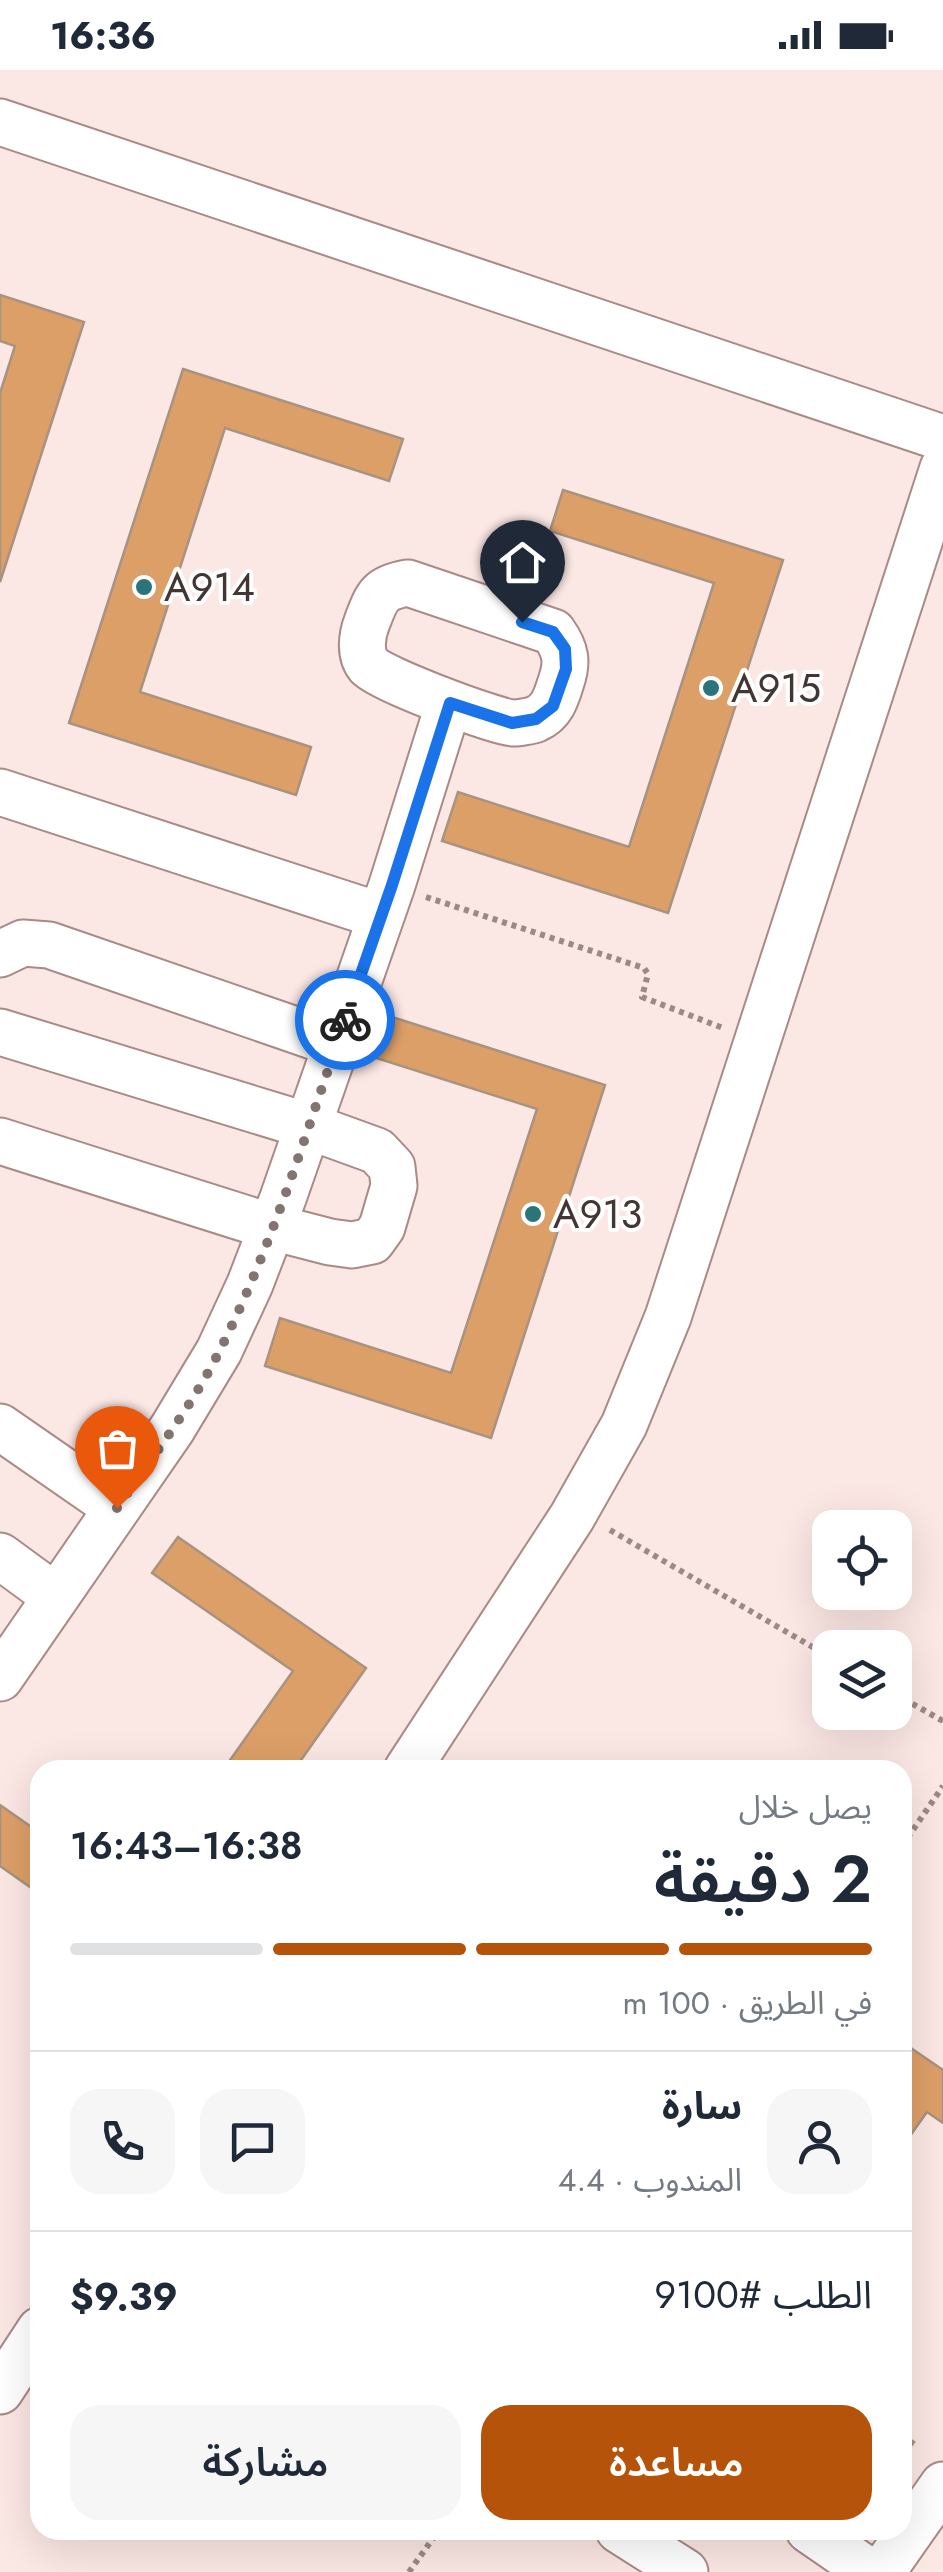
<!DOCTYPE html>
<html lang="ar">
<head>
<meta charset="utf-8">
<style>
	body { margin:0; font-family:Jost,"Noto Sans Arabic",sans-serif; background:#f6f6f7; color:#1f2937; direction:rtl; height:100vh; display:flex; flex-direction:column; font-size:38px; white-space:nowrap }
	* { box-sizing:border-box; margin:0 }
	p { font-size:32px; color:#747a83 }
	.icon { flex:none; width:55px; height:55px; fill:none; stroke:currentColor; stroke-width:2; stroke-linecap:round; stroke-linejoin:round }
	.map { position:relative; flex:1; overflow:hidden; direction:ltr }
	.sheet { position:absolute; left:30px; top:1690px; width:882px; height:780px; display:flex; flex-direction:column; background:#fff; border-radius:30px; box-shadow:0 10px 40px #0002; direction:rtl }
	.sheet>* { flex:none }
	.controls { position:absolute; left:812px; top:1440px; display:grid; gap:20px }
	.controls a { display:grid; place-items:center; width:100px; height:100px; border-radius:20px; background:#fff; box-shadow:0 10px 40px #0002; font-size:50px }
	.pin { position:absolute; display:grid; place-items:center; width:85px; height:85px; color:#fff; margin:-102px -42px; border-radius:50% 50% 50% 0; rotate:-45deg; box-shadow:0 0 10px #0007 }
	.pin .icon { rotate:45deg }
	.courier { position:absolute; display:grid; place-items:center; width:100px; height:100px; margin:-50px; border:8px solid #1a73e8; border-radius:50%; background:#fff; color:#222; box-shadow:0 2px 12px #0007 }
	.summary em { font-style:normal; font-weight:600 }
	.summary div { display:flex; flex-direction:column-reverse }
	.summary { display:flex; align-items:center; justify-content:space-between; height:170px; padding:0 40px }
	h1 { font-size:65px; font-weight:600; line-height:75px }
	.bar { display:grid; grid-template-columns:repeat(4,1fr); gap:15px 10px; align-content:center; height:120px; padding:0 40px }
	.bar i { height:12px; border-radius:8px; background:#e0e1e3 }
	.bar .active { background:#b45309 }
	.bar p { grid-column:span 4 }
	.line { display:flex; align-items:center; gap:25px; padding:0 40px; border-top:2px solid #e0e1e3 }
	.line div { flex:1 }
	.round { display:grid; place-items:center; flex:none; width:105px; height:105px; border-radius:30px; background:#f6f6f7 }
	.button { display:flex; gap:20px; margin-top:auto; padding:20px 40px }
	.button a { flex:1; height:115px; border-radius:30px; background:#b45309; color:#fff; font-size:40px; font-weight:600; line-height:115px; text-align:center }
	.button a+a { background:#f6f6f7; color:#1f2937 }
	.status { display:flex; justify-content:space-between; align-items:center; height:70px; padding:0 50px; background:#fff; direction:ltr }
	.status svg { height:28px; fill:currentColor }
	.map>svg:first-child { display:block }
</style>
</head>
<body>
<div class="status"><b>16:36</b><svg viewBox="0 0 49 12"><path d="M0 12V9h3v3zM5 12V6h3v6zM10 12V3h3v9zM15 12V0h3v12zM26 1h20v11H26zM47 4h2v5h-2z"/></svg></div>
<div class="map">
<svg width="943" height="2502" viewBox="0 0 943 2502">
	<rect width="100%" height="100%" fill="#fbe7e4"/>
	<!-- building -->
	<path fill="#dd9f68" stroke="#a89280" stroke-width="2.5" d="M0,225l84,27 -84,260v-189l15,-47 -15,-5z
		M183,299l220,70 -14,42 -164,-53 -85,264 171,55 -15,48 -227,-72z
		M563,420l220,70 -115,353 -226,-72 16,-49 171,55 85,-264 -164,-52z
		M386,945l219,70 -114,353 -226,-72 15,-48 171,55 86,-264 -164,-52z
		M178,1467l188,131 -72,102h-71l70,-99 -141,-98z
		M0,1735l40,28v61l-40,-28z
		M905,1974l38,26v53l-16,-11 -25,35v-100z
		M902,2364l12,8 -12,16z"/>
	<g fill="none" stroke-linecap="round" stroke-linejoin="round">
		<defs>
			<path id="minor" d="M0,52l943,316
				M408,513l145,49c13,18 15,30 8,50 -5,16 -9,30 -25,37 -5,2 -18,4 -23,4 -17,-1 -135,-45 -144,-57 -10,-12 -7,-31 -2,-44 10,-26 12,-34 41,-39z
				M0,722l381,124
				M0,884l23,-11 26,2 287,99
				M0,962l308,94 69,25 15,16 2,19 -12,41 -10,14 -20,4 -22,-3 -58,-15 -272,-86
				M0,1357l117,81
				M0,1486l56,41
				M0,1608l172,-249 47,-78 31,-67 33,-86 109,-313 57,-182
				M407,1700l165,-253 52,-92 44,-108 275,-849
				M0,2321l40,-61
				M619,2460l66,42
				M809,2460l61,42
				M882,2502l61,-87"/>
		</defs>
		<!-- minor casing -->
		<use href="#minor" stroke="#a98a87" stroke-width="49"/>
		<!-- path -->
		<path stroke="#9a8a87" stroke-width="6" stroke-dasharray="5 5" stroke-linecap="butt" d="M426,827l218,71 4,6 -6,23 81,31
			M610,1460l220,127
			M895,1624l48,27
			M902,1776l41,-60
			M409,2502l30,-42"/>
		<!-- minor -->
		<use href="#minor" stroke="#fff" stroke-width="45"/>
	</g>
	<g fill="none" stroke-linecap="round" stroke-linejoin="round">
		<!-- done -->
		<path stroke="#837371" stroke-width="10" stroke-dasharray="0 18" d="M117,1438c36,-52 76,-103 104,-160 52,-104 86,-218 124,-328"/>
		<!-- route -->
		<path stroke="#1a73e8" stroke-width="12" d="M345,950l47,-135 58,-182 62,20 24,-4 17,-13 13,-37 -1,-20 -12,-17 -31,-10"/>
	</g>
	<!-- markers -->
	<g fill="#2b757a" stroke="#fff" stroke-width="4">
		<circle cx="144" cy="517" r="10"/>
		<circle cx="711" cy="618" r="10"/>
		<circle cx="533" cy="1144" r="10"/>
	</g>
	<g text-anchor="middle" dominant-baseline="central" stroke-width="8" stroke-linejoin="round" paint-order="stroke">
		<!-- poi labels -->
		<g font-size="40" fill="#423533" stroke="#fff" text-anchor="start">
			<text x="164" y="517">A914</text>
			<text x="731" y="618">A915</text>
			<text x="553" y="1144">A913</text>
		</g>
	</g>
</svg>
<div class="controls">
<a><svg class="icon" aria-label="locate" viewBox="0 0 24 24"><circle cx="12" cy="12" r="6"/><path d="M12 2v4M12 18v4M2 12h4M18 12h4"/></svg></a>
<a><svg class="icon" aria-label="layers" viewBox="0 0 24 24"><path d="M12 4l9 5-9 5-9-5zM3 14l9 5 9-5"/></svg></a>
</div>
<div class="pin" style="left:117px;top:1438px;background:#ea580c"><svg class="icon" aria-label="bag" viewBox="0 0 24 24"><path d="M5 8h14l-1 12H6zM9 8a3 3 0 0 1 6 0"/></svg></div>
<div class="pin" style="left:522px;top:552px;background:#1f2937"><svg class="icon" aria-label="home" viewBox="0 0 24 24"><path d="M3 11l9-7 9 7M6 9v11h12V9"/></svg></div>
<div class="courier" style="left:345px;top:950px"><svg class="icon" aria-label="bike" viewBox="0 0 24 24"><circle cx="6" cy="16" r="4"/><circle cx="18" cy="16" r="4"/><path d="M6 16l4-8h5l3 8M10 8l3 8H6M13 5h3"/></svg></div>
<section class="sheet">
<div class="summary"><div><h1>2 دقيقة</h1><p>يصل خلال</p></div><em>16:38–16:43</em></div>
<div class="bar"><i class="active"></i><i class="active"></i><i class="active"></i><i></i><p>في الطريق · 100 m</p></div>
<div class="line" style="height:180px"><a class="round"><svg class="icon" aria-label="person" viewBox="0 0 24 24"><circle cx="12" cy="8" r="4"/><path d="M4 21q1-7 8-7t8 7"/></svg></a><div><b>سارة</b><p>المندوب · 4.4</p></div><a class="round"><svg class="icon" aria-label="chat" viewBox="0 0 24 24"><path d="M4 5h16v11H9l-5 4z"/></svg></a><a class="round"><svg class="icon" aria-label="phone" viewBox="0 0 24 24"><path d="M5 4h4l2 5-3 2q2 4 5 5l2-3 5 2v4C11 20 4 13 5 4z"/></svg></a></div>
<div class="line" style="height:130px"><div>الطلب #9100</div><b>$9.39</b></div>
<div class="button"><a>مساعدة</a><a>مشاركة</a></div>
</section>
</div>
</body>
</html>
